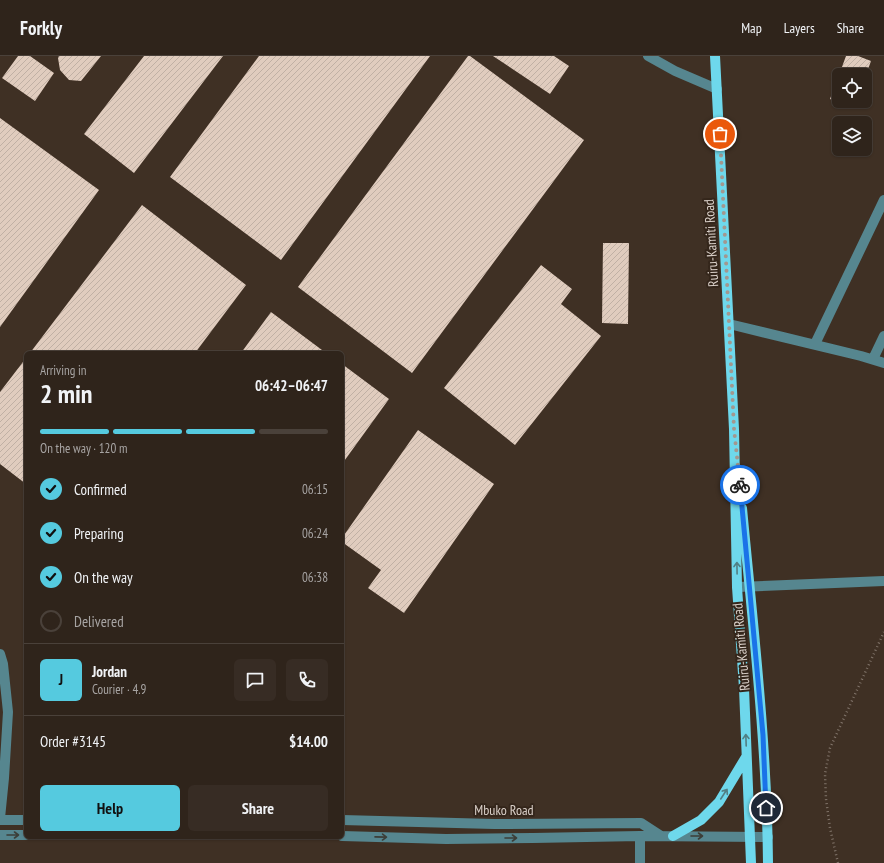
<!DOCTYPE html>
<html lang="en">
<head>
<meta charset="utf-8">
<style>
	body { margin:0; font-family:"PT Sans Narrow",sans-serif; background:#372c24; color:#f1f3f6; height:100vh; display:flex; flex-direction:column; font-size:15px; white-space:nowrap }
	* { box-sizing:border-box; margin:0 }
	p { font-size:13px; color:#a7a4a3 }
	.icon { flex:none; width:22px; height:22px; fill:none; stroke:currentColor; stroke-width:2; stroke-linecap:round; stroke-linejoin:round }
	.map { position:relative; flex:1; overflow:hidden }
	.sheet { position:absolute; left:24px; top:295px; width:320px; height:488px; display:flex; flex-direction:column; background:#2f241b; border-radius:6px; box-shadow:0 1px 3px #0004,0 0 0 1px #4a413a }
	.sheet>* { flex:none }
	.tools { position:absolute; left:832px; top:12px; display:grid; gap:8px }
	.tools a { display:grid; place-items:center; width:40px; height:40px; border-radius:6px; background:#2f241b; box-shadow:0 1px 3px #0004,0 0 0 1px #4a413a; font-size:20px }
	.pin { position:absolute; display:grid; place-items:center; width:34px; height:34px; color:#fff; margin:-17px; border:2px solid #fff; border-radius:50%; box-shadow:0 1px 4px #0007 }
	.courier { position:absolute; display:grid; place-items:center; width:40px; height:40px; margin:-20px; border:3px solid #1a73e8; border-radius:50%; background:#fff; color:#222; box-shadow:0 1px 5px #0007 }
	.head em { font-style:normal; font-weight:600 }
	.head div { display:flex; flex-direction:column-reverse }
	.head { display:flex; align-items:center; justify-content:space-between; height:68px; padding:0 16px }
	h1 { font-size:26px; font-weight:600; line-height:30px }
	.bar { display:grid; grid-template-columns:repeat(4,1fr); gap:6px 4px; align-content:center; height:48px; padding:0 16px }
	.bar i { height:5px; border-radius:3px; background:#4a413a }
	.bar .current { background:#55cadf }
	.bar p { grid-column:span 4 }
	.line { display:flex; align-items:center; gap:10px; padding:0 16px; border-top:1px solid #4a413a }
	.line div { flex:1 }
	.round { display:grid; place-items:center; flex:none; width:42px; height:42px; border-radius:6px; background:#372c24 }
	ol { padding:0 16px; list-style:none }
	li { display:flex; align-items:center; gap:12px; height:44px }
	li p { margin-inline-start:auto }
	li .icon { padding:4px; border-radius:50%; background:#55cadf; color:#111; stroke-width:4 }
	li:last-child { color:#a7a4a3 }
	li i { width:22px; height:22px; border:2px solid #4a413a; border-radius:50% }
	.cta { display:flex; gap:8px; margin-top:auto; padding:8px 16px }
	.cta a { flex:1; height:46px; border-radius:6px; background:#55cadf; color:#111; font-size:16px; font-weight:600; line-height:46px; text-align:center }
	.cta a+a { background:#372c24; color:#f1f3f6 }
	header { display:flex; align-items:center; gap:24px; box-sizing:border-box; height:56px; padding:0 20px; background:#2f241b; border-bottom:1px solid #4a413a }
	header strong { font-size:19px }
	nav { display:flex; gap:22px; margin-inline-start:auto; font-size:14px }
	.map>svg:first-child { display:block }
</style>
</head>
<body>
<header>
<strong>Forkly</strong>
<nav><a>Map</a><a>Layers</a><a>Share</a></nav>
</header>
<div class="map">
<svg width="884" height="807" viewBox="0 0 884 807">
	<defs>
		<pattern id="building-hatch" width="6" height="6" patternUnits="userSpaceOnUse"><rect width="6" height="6" fill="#e0ccbe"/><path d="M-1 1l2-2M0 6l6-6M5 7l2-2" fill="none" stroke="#c0b0a4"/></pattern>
	</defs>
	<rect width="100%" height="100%" fill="#3f3024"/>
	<!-- building -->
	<path fill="url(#building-hatch)" d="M18,0h12l24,17 -19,28 -33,-23z
		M59,0h42l-20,25 -12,-1 -9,-10 -2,-12z
		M144,0h79l-89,117 -50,-39z
		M259,0h171l-149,204 -111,-83z
		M468,0h2l114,84 -172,233 -114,-86z
		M493,0h61l15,10 -19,28z
		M846,0h12l13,5 -5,14h-27z
		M839,19v26h17l-3,7 -23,-9z
		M0,62l99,72 -99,137z
		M142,149l104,80 -51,68h-165z
		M603,187h26l-1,81 -26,-1z
		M541,209l31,24 -11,15 40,32 -86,109 -71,-57z
		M271,256l55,41h-85z
		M26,302v126l-26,-20v-72z
		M342,308l47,35 -47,65z
		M418,374l76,54 -90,129 -36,-25 13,-18 -39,-28v-4z"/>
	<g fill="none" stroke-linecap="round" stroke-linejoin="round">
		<!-- path -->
		<path stroke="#81746a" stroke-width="2.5" stroke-dasharray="1 3" stroke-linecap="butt" d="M838,807l-8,-35 -4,-29 -1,-25 5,-26 54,-116"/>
		<!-- minor -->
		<path stroke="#56868f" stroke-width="10" d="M648,0l27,15 42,18
			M729,268l132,32 23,7
			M815,288l69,-144
			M873,303l11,-23
			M737,531l147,-6
			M0,598l3,10 5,48 -4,66 -4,40
			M0,764h26
			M342,764l152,4 147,-1 20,13
			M0,779h26
			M342,780l104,3 87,-1 107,-2 128,1
			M640,780v27"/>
		<!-- major -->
		<path stroke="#6ed8ec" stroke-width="10" d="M715,0l19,373 3,158 7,101 7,175
			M742,452c11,118 25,237 26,355
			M673,780l28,-16 18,-18 27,-45"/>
	</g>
	<!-- one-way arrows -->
	<defs><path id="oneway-shaft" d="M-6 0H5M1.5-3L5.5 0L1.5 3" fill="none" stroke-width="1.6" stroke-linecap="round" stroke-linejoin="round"/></defs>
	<g stroke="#517f84">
		<use href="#oneway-shaft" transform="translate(737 512) rotate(-91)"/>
		<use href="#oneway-shaft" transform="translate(746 684) rotate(-92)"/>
		<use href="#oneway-shaft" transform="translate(724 738) rotate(-57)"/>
	</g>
	<g stroke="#3c3e38">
		<use href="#oneway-shaft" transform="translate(13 779)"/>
		<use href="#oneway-shaft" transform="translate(697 780)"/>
		<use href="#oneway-shaft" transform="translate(381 781) rotate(1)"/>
		<use href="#oneway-shaft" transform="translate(511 782)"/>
	</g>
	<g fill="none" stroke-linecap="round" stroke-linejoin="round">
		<!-- done -->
		<path stroke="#a3978f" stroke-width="4" stroke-dasharray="0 7.2" d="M720,78l14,295 6,56"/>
		<!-- route -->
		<path stroke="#1a73e8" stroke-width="5" d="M740,429l23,250 3,73"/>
	</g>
	<g text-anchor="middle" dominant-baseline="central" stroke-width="4" stroke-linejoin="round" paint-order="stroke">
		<!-- street labels -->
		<g font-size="14" fill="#d9cfc8" stroke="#34261b">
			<text transform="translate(711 187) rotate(-93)">Ruiru-Kamiti Road</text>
			<text transform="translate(741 591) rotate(-95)">Ruiru-Kamiti Road</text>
			<text x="504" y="754">Mbuko Road</text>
		</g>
	</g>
</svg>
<div class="tools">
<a><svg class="icon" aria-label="locate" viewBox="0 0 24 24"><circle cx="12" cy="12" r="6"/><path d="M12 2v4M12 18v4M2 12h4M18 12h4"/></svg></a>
<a><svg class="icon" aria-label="layers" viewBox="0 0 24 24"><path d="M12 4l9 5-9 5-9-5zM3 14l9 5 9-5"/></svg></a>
</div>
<div class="pin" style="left:720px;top:78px;background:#ea580c"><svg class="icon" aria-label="bag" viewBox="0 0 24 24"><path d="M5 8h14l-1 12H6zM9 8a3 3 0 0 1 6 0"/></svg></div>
<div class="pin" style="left:766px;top:752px;background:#1f2937"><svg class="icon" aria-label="home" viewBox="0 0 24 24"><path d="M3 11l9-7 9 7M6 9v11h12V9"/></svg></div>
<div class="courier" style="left:740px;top:429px"><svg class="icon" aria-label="bike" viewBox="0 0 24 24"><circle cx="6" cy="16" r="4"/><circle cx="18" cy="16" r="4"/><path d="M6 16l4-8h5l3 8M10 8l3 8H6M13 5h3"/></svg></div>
<section class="sheet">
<div class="head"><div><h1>2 min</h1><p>Arriving in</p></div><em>06:42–06:47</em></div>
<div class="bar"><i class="current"></i><i class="current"></i><i class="current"></i><i></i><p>On the way · 120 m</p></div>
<ol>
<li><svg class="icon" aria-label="check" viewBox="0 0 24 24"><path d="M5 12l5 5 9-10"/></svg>Confirmed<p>06:15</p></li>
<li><svg class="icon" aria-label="check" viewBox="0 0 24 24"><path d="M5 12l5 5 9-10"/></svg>Preparing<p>06:24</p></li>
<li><svg class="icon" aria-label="check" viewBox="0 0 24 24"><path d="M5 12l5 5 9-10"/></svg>On the way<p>06:38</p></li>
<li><i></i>Delivered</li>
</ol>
<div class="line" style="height:72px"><b class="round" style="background:#55cadf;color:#111">J</b><div><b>Jordan</b><p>Courier · 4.9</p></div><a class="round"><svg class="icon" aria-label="chat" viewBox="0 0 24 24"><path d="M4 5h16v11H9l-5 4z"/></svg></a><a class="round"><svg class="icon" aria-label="phone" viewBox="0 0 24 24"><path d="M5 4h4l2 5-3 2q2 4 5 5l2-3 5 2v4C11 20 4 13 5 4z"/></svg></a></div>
<div class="line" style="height:52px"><div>Order #3145</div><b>$14.00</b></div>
<div class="cta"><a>Help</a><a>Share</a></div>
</section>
</div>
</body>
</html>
